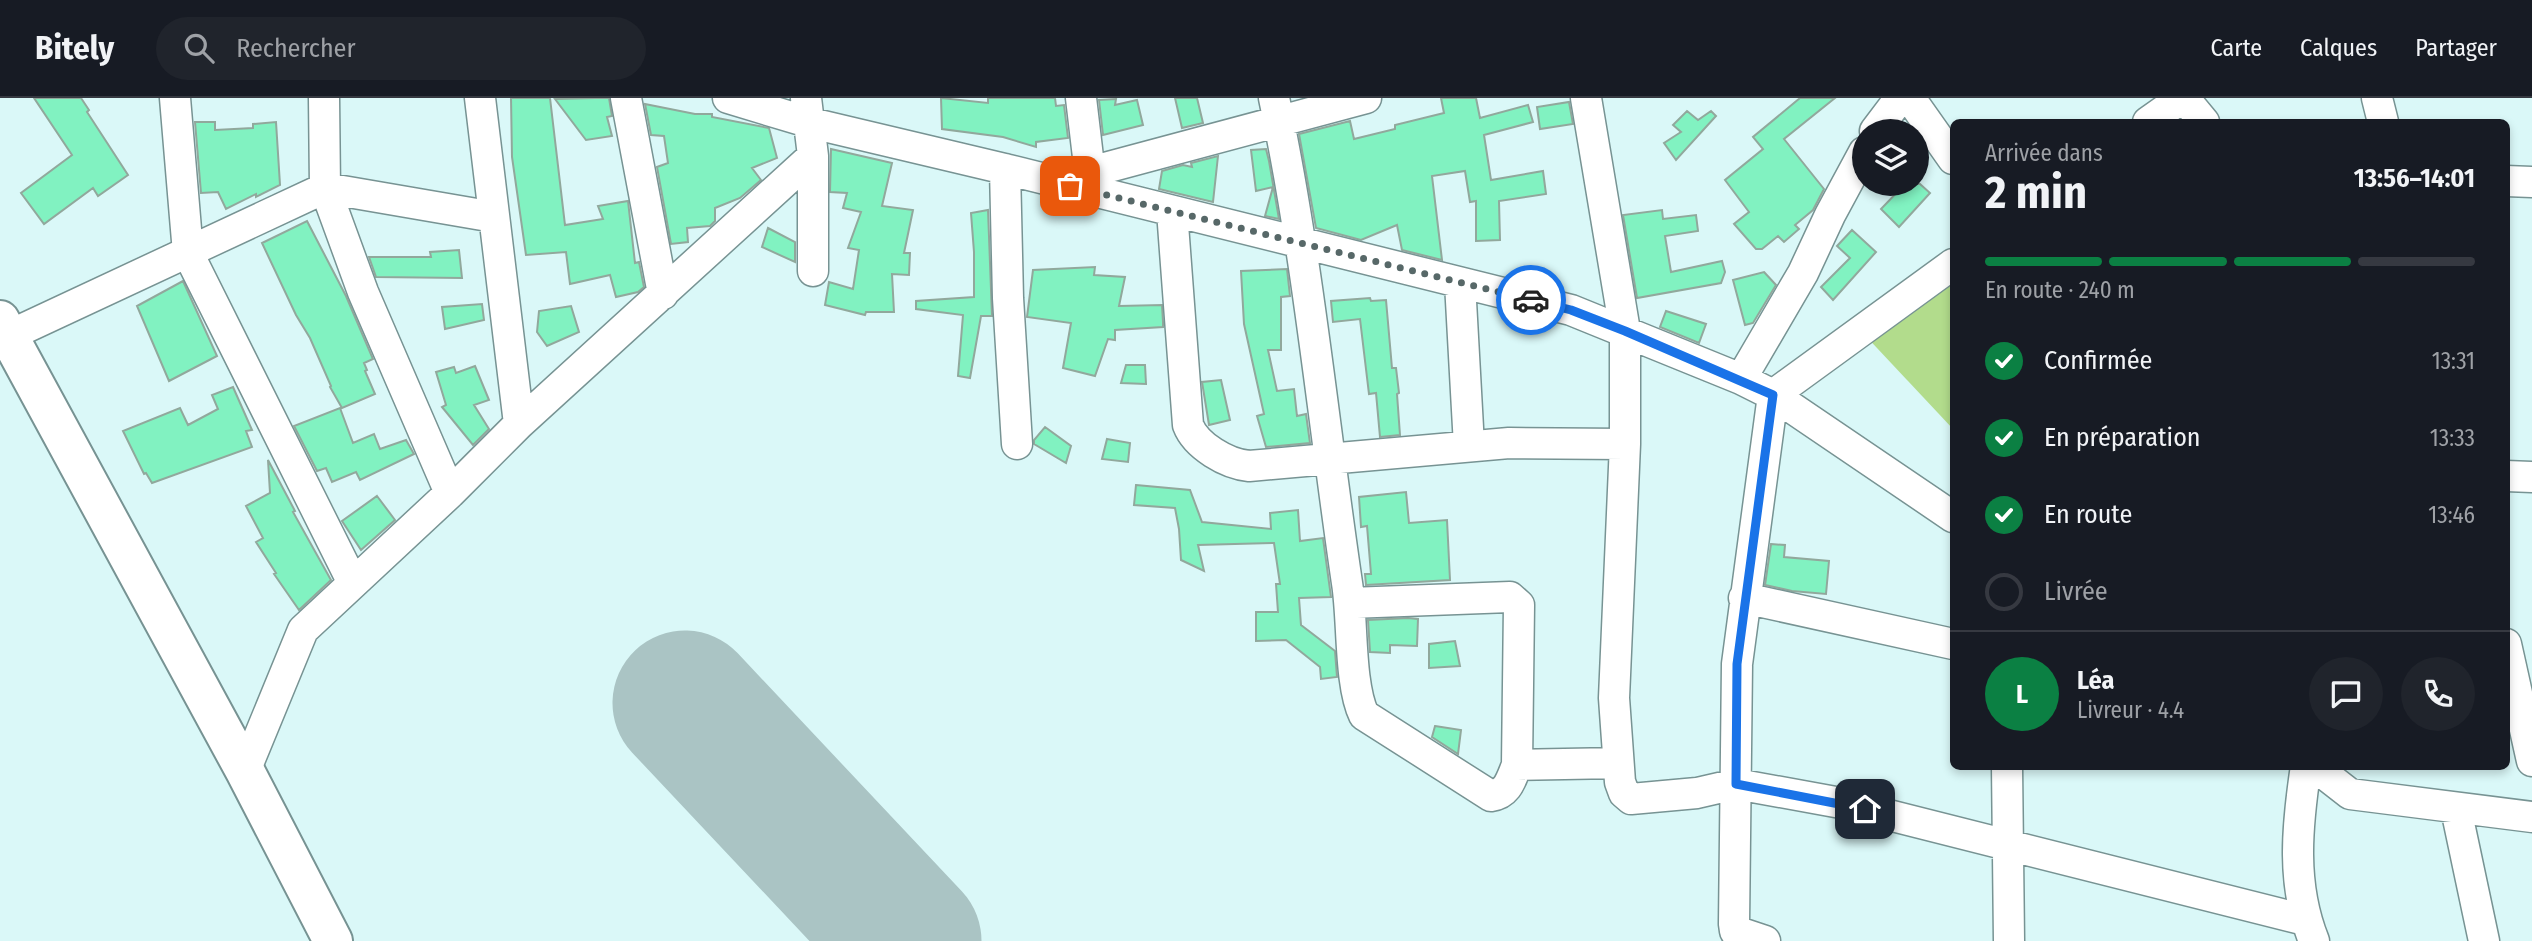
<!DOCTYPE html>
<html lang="fr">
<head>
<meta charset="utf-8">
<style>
	body { margin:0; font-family:"Fira Sans Condensed",sans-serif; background:#20242c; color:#f1f3f6; height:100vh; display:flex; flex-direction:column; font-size:26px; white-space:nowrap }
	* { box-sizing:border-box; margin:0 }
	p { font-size:23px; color:#9ea1a6 }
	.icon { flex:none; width:38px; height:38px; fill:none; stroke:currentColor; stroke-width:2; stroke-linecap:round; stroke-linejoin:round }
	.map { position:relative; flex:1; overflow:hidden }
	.sheet { position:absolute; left:1950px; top:21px; width:560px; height:651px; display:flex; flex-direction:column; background:#171b24; border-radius:10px; box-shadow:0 4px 10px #0003 }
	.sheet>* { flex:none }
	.fabs { position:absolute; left:1852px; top:21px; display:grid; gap:14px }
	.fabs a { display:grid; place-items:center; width:77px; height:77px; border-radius:50%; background:#171b24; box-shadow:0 4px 10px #0003; font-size:35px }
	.pin { position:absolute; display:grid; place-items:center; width:60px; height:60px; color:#fff; margin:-30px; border-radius:14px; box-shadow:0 4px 10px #0006 }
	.courier { position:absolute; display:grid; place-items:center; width:70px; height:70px; margin:-35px; border:5px solid #1a73e8; border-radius:50%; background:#fff; color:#222; box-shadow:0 2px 9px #0007 }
	.headline em { font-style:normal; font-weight:700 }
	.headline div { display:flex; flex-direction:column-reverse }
	.headline { display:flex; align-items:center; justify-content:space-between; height:119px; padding:0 35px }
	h1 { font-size:46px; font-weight:700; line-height:52px }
	.bar { display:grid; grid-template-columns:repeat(4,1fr); gap:10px 7px; align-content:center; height:84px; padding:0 35px }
	.bar i { height:9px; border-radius:5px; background:#363941 }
	.bar .active { background:#0b8043 }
	.bar p { grid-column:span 4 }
	.line { display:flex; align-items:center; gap:18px; padding:0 35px; border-top:2px solid #363941 }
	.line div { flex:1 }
	.round { display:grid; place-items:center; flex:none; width:74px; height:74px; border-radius:37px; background:#20242c }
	ol { padding:0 35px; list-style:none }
	li { display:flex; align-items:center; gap:21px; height:77px }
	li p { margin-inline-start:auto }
	li .icon { padding:7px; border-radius:50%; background:#0b8043; color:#fff; stroke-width:4 }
	li:last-child { color:#9ea1a6 }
	li i { width:38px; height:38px; border:4px solid #363941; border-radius:50% }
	header { display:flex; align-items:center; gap:42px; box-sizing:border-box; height:98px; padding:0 35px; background:#171b24; border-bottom:2px solid #363941 }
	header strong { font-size:33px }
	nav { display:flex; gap:38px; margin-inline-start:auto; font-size:24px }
	.search { width:490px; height:63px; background:#20242c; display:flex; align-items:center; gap:18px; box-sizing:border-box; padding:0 24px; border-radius:38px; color:#9ea1a6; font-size:26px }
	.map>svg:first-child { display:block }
</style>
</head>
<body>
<header>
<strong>Bitely</strong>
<div class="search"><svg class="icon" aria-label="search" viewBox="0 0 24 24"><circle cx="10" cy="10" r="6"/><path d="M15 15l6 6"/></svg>Rechercher</div>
<nav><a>Carte</a><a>Calques</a><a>Partager</a></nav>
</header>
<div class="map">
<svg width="2532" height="843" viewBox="0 0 2532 843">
	<rect width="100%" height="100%" fill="#daf8f8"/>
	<!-- green -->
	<path fill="#b2dc8c" d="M1953,175v156l-91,-97z"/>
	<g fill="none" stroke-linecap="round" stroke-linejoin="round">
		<!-- runway -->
		<path stroke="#aac4c4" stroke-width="145" d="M685,605l224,238"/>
	</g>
	<!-- building -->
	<path fill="#81f2c1" stroke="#91a89c" stroke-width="2" d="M34,0h47l8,12 -2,2 41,63 -30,21 -5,-8 -49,36 -23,-31 51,-38z
		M511,0h39l15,127 38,-6 -5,-13 30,-5 7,62 4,-1 5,25 -6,5 -22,5 -6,-22 -40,9 -4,-32 -40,3 -14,-98z
		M595,0h14l3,18 -5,1 5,19 -26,4 -31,-41z
		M941,0l47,5v-5h67l1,8 8,-1 4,33 -32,4v5l-33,-10 -61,-8z
		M1175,0h22l6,25 -21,5z
		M1441,0h35l4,20 48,-13 5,17 -49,13 7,45 52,-9 3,23 -47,7 1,39 -24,1v-40l-6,1 -5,-31 -33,5 10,84 -40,-10 -5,-25 -36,15 -45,-12 -17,-94 51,-13 4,18 41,-10v-4l49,-12z
		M1800,0h35l-51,41 40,50 -11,21 -18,15 4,4 -15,13 -6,-6 -16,13h-6l-22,-25 15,-12 -24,-32 38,-31 -10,-12z
		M1116,1l-1,6 22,-5 6,25 -40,10 -4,-35z
		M1569,4l4,22 -33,5 -3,-22z
		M645,6l50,10h17v3l57,11 8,30 -25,10 9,12 -21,18 -25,10v13l-5,5 -23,2 1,14 -17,2 -14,-77 11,-4 -4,-27 -13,-1z
		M1687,13l11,9 13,-9 5,5 -40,44 -12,-17 17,-11 -8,-7z
		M195,24h20v8l38,-2v-4l23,-2 4,63 -24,12v-3l-30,15 -8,-17 -17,1z
		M831,51l61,14 -10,43 31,4 -9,43h6l-1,22 -17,-1 2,38h-28l-1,3 -40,-10 4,-23 24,7 6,-39 -11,-2 13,-36 -18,-4 4,-15 -17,-1z
		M1266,51l3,12 10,58 -14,-3 8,-29 -17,4 -5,-41z
		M1218,58l-5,46 -54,-13 3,-18 21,-6 9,2 -1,-4z
		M1905,86h15l10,9 -31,34 -18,-18z
		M988,112l4,106h-11l-11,62 -12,-2 5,-61 -47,-6v-8l58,-4v-45l-3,-39z
		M1662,112l1,9 33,-4 2,16 -33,5 6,36 51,-11 3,11 -4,11 -84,15 -14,-83z
		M307,123l39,75 27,63 -9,4 3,7 -2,1 10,23 -33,14 -12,-21 1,-1 -21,-48 -14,-23 -34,-72z
		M768,130l27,14v20l-33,-15z
		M1852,132l24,22 -43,48 -12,-13 29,-29 -13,-12z
		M459,152l3,28 -86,-1 -7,-20h62l-1,-5z
		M1095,169l-1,8 31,2 -6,29 43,-1 1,17v5l-48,3v10l-7,-1 -13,37 -32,-8 8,-45 -44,-6 6,-47z
		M1287,171l3,27 -9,1v53h-13l9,41 17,-2 3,27 9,-2 4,29 -44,4 -9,-31 7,-2 -20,-90 -3,-53z
		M1764,174l12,13 -23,38 -8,2 -12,-45z
		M183,183l34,75 -48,25 -32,-75z
		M1370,200l1,3 15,-1 6,68h4l3,25 -2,1 3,41 -20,2 -4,-44 -7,1 -9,-75 -27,3 -2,-21z
		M482,206l2,16 -39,9 -3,-22z
		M571,208l8,26 -32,14 -10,-14 2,-21z
		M1666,213l40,13 -7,19 -39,-16z
		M1126,267h19l1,19 -25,-1z
		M475,268l14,34 -15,5 15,24 -16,16 -31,-38 4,-2 -10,-33 18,-5 2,6z
		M1221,282l9,40 -21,5 -7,-43z
		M233,289l19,43 -6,1 6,16 -100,36 -6,-10 -2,1 -21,-43 57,-23 8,17 30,-16 -6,-14z
		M340,310l13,35 21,-9 6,15 26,-9 8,14 -54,26 -4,-8 -24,10 -6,-14 -9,3 -23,-45z
		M1045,329l26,19 -5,17 -32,-19v-4z
		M1107,341l23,4 -2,19 -26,-3z
		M268,362l27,51 -2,1 38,68 -32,30 -25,-36 2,-1 -20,-31 7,-4 -17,-32 24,-13z
		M1136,387l54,5 12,32 69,7 -1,-16 28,-3 2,31 23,-3 8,59 -32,1 2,27 34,26 2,26 -16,2 -1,-12 -34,-27 -30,1v-29h22l-2,-28h4l-6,-41 -76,2 6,26 -23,-11 -2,-31 -4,-21 -41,-3z
		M1406,394l3,31 38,-3 3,60 -84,5 -1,-11h6l-4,-48 -6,1 -2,-30z
		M377,398l18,24 -34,30 -19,-29z
		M1771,446l14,1 -1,12 45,4 -3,33 -34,-3 -27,-6z
		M1408,520l10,1 -1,27 -27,-1v8l-20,-1 -2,-32z
		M1455,543l5,25 -31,2v-24z
		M1435,628l26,4 -3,24 -26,-17z"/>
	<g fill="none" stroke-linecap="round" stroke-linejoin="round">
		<defs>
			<path id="minor" d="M175,0l13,155 165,330
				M324,0l1,90 38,104 87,201
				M480,0l39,326
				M626,0l37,196
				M728,0l83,25 194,46 566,141 170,69 32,16 180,122
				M806,0l7,58v115
				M1081,0l11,93
				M1274,0c34,160 49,323 73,485 6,36 2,101 17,132l127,81c17,-2 20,-17 26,-31l101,-2
				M1586,0l39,233v113l-11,254 6,84 4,11 7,6 66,-6 39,-9 105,19 464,117
				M1910,0l43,61
				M2184,0l20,24
				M2377,0l6,24
				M2148,24l34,-24
				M1875,33l25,-33
				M1005,71l3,129 9,146
				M1090,74l276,-74
				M2506,83l26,1
				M1172,113l16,214c8,21 39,39 61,41l260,-23 116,1
				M1460,185l9,163
				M8,238l317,-148 169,29
				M1741,281l62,-106 27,-58 34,-63
				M2506,378l26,1
				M1744,500l209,46
				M1350,505l160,-6 9,8 -2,160
				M2506,546l26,117
				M2007,668l2,175
				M2306,668c-9,60 -15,118 8,175
				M2314,668l36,28 182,23
				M245,673l58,-141 147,-137 69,-69 294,-268
				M2456,711l28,132
				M1765,843l-30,-10 -1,-7 3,-260 36,-269 180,-131"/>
			<path id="highway" d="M0,222l245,451 88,170"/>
		</defs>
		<!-- minor casing -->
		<use href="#minor" stroke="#779393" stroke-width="33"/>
		<!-- highway casing -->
		<use href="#highway" stroke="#779393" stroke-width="42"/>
		<!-- minor -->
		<use href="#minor" stroke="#fff" stroke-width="30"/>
		<!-- highway -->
		<use href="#highway" stroke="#fff" stroke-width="38"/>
	</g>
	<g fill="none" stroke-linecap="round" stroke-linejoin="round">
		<!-- done -->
		<path stroke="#576868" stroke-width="7" stroke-dasharray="0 12.6" d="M1070,88l461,114"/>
		<!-- route -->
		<path stroke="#1a73e8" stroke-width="9" d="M1531,202l40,10 54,21 148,64 -36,269 -1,120 129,25"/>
	</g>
</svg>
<div class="fabs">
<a><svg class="icon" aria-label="layers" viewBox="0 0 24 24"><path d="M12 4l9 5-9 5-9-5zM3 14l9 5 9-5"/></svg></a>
</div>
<div class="pin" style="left:1070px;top:88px;background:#ea580c"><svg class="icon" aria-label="bag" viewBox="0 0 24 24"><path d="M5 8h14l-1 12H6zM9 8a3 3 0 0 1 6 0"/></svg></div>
<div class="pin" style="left:1865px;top:711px;background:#1f2937"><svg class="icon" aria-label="home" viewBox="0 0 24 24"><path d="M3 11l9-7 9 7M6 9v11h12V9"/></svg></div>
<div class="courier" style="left:1531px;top:202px"><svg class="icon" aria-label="car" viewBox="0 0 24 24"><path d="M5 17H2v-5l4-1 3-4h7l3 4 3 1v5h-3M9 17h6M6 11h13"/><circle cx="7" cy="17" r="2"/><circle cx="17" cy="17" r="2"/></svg></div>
<section class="sheet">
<div class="headline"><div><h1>2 min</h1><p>Arrivée dans</p></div><em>13:56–14:01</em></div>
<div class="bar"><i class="active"></i><i class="active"></i><i class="active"></i><i></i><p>En route · 240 m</p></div>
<ol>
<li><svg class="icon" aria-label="check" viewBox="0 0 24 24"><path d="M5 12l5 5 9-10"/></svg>Confirmée<p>13:31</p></li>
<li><svg class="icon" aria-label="check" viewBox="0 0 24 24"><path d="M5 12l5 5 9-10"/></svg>En préparation<p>13:33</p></li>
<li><svg class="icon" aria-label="check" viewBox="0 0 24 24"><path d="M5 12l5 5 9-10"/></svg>En route<p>13:46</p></li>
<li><i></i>Livrée</li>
</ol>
<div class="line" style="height:126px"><b class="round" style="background:#0b8043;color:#fff">L</b><div><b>Léa</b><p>Livreur · 4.4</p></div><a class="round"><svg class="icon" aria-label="chat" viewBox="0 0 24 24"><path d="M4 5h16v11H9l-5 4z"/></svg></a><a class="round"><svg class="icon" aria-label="phone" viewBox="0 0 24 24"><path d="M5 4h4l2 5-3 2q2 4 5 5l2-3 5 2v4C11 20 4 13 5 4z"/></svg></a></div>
</section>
</div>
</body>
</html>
